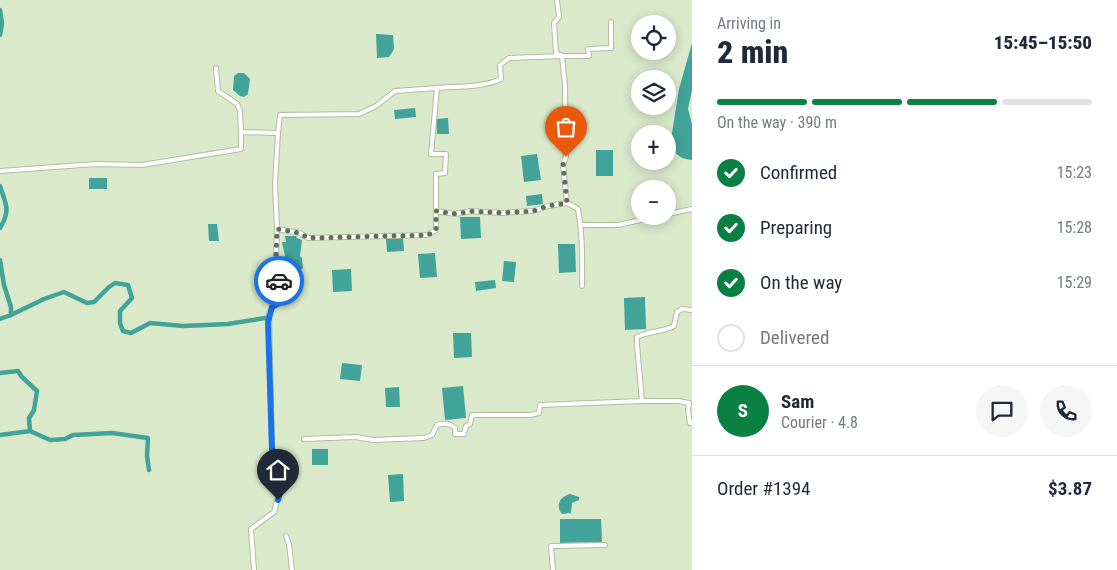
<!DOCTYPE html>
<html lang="en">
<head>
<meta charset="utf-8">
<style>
	body { margin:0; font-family:"Roboto Condensed",sans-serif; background:#f6f6f7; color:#1f2937; height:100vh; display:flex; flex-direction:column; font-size:19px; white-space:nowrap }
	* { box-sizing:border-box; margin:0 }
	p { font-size:16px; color:#747a83 }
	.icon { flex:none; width:28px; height:28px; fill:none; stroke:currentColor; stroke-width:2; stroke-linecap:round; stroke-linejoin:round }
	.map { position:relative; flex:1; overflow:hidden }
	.sheet { display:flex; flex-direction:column; background:#fff; width:425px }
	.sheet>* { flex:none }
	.controls { position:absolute; left:631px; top:15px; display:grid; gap:10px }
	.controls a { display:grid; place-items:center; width:45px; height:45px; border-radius:50%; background:#fff; box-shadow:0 2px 12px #0003; font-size:25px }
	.pin { position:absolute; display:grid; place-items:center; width:42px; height:42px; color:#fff; margin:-51px -21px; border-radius:50% 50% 50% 0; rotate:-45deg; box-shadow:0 0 5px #0007 }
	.pin .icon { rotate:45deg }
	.courier { position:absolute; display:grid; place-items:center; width:50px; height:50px; margin:-25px; border:4px solid #1a73e8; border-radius:50%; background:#fff; color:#222; box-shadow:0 1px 6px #0007 }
	.overview em { font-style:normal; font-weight:800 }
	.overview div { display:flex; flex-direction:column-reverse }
	.overview { display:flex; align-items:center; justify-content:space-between; height:85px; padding:0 25px }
	h1 { font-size:32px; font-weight:800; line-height:38px }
	.bar { display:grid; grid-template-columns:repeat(4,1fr); gap:8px 5px; align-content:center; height:60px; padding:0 25px }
	.bar i { height:6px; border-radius:4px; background:#e0e1e3 }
	.bar .on { background:#0b8043 }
	.bar p { grid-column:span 4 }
	.line { display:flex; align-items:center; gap:12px; padding:0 25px; border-top:1px solid #e0e1e3 }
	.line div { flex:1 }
	.round { display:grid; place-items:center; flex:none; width:52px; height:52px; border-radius:26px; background:#f6f6f7 }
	ol { padding:0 25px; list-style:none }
	li { display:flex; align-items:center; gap:15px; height:55px }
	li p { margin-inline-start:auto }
	li .icon { padding:5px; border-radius:50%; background:#0b8043; color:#fff; stroke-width:4 }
	li:last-child { color:#747a83 }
	li i { width:28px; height:28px; border:2px solid #e0e1e3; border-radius:50% }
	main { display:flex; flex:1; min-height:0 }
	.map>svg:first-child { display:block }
</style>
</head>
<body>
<main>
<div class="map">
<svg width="692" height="570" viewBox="0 0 692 570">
	<rect width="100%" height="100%" fill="#d9e9ca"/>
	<!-- water -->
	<path fill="#42a39b" d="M376,34l17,1 1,14 -5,8 -12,1z
		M692,43v47l-4,19 4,15v36c-14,-1 -20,-8 -21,-21l8,-50z
		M238,73h6l6,6 -2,15 -4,3 -4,-1 -7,-6 1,-14z
		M415,108l1,9 -21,2 -1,-9z
		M448,118l1,16h-12l-1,-15z
		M596,150h17v26h-17z
		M537,154l4,26 -17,2 -3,-26z
		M89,178h18v11h-18z
		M542,194l1,10 -16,2 -1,-10z
		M460,217h20l1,21 -20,1z
		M208,224h9l2,17h-10z
		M285,236h11l1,2 5,2 -2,16 2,2 1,10 -8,5 -11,-1 -2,2v-10l4,-3 -4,-19h4z
		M403,238l1,13 -17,1 -1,-13z
		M558,244h17l1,28 -17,1z
		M435,253l2,24 -17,1 -2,-24z
		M504,261l12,1 -2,20 -12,-1z
		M351,269l1,22 -19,1 -1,-22z
		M495,280l1,8 -20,3 -1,-9z
		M272,281h3c2,6 2,16 -1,21h-6l-3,-2 -1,-14z
		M645,297l1,32 -21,1 -1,-32z
		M453,333h18l1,24 -18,1z
		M342,363l20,2 -2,16 -20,-2z
		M463,386l3,32 -21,2 -3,-32z
		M399,387l1,20h-14l-1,-19z
		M312,449h16v16h-16z
		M403,474l1,27 -14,1 -2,-27z
		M570,494l9,3v3l-7,3 -1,10 -9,1c-7,-8 -2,-18 8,-20z
		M560,519h41l1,23 -42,1z"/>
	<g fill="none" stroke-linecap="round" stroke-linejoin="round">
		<!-- canal -->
		<path stroke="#42a39b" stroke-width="4.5" d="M0,10l2,13 -2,12
			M0,186c6,19 11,24 0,42
			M0,260l4,25 7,22v8l-11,4
			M11,315l33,-16 20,-7 23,11 7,-1 15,-15 6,-4 13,2 4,13 -12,13v12l3,8 8,2 19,-10 33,3 45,-2 37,-6
			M0,373l18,-2 4,6 15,14 -3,19 -5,8 1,13 -30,4
			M30,431l20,9 15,-1 8,-4 39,-2 36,5 -1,18 2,14"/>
		<defs>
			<path id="minor" d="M557,0l2,17 -5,6 2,30 6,3h27l-1,-7 23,-1v-26
				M216,68l2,23 19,13 3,6 1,22
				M437,88c21,-2 44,0 64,-9l-1,-14 9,-7 53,-2 3,30 1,71 -3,8 4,38
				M278,133l2,-18 79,-1 17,-8 19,-15 42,-3 -6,66h15l-1,19 -9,1v37l19,3 15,-3 32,2 31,-2 15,-5 19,-3 11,6c5,27 4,50 4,77
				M0,171l96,-7 46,1 99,-16v-17l37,1 -3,51 2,45 23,4 8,5 119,-3 9,-5v-19
				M668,214l24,-5
				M581,225h37l41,-9
				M692,310l-10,-1 -5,3 -3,14c-11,6 -25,5 -37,11v8l5,56h36l11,2 -1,7 2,13h2
				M304,439l52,-2 17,3 51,-2 8,-3 5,-10c6,-2 13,-2 18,3v6h9l2,-8 4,-2 2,-9h58l9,-2 1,-8 102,-4
				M286,536l3,8 3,26
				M254,570l-3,-41 23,-17 11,-39 -3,-17 -10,-6 -3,-137 3,-6 9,-5 -5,-46 1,-27
				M553,570l-2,-24 54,-1"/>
		</defs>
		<!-- minor casing -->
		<use href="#minor" stroke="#afbea1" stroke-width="6"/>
		<!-- minor -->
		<use href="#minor" stroke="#fff" stroke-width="4"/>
	</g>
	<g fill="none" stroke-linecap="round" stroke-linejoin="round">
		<!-- done -->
		<path stroke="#636c5a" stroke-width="5" stroke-dasharray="0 9" d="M279,281l-3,-25 1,-27 23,4 8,5 120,-3 8,-5v-19l20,3 14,-3 32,2 31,-2 15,-5 19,-3 -4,-38 3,-8"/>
		<!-- route -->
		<path stroke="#1a73e8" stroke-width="6" d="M278,500l7,-27 -3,-17 -10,-6 -4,-128 4,-15 9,-5 -2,-21"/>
	</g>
</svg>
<div class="controls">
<a><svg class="icon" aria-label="locate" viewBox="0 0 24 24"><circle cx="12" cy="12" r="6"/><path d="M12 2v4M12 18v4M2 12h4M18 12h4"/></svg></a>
<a><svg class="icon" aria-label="layers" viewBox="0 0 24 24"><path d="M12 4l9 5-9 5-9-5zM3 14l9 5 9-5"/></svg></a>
<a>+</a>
<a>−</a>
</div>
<div class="pin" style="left:566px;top:157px;background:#ea580c"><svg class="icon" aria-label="bag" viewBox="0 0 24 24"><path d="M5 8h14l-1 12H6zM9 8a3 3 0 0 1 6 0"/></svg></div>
<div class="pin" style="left:278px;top:500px;background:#1f2937"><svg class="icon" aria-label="home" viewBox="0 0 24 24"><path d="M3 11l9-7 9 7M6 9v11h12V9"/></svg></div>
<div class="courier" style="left:279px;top:281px"><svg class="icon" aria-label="car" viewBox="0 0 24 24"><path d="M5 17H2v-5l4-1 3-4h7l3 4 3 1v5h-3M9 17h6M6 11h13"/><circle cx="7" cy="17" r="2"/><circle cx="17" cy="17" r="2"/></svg></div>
</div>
<section class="sheet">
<div class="overview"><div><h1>2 min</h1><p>Arriving in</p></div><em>15:45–15:50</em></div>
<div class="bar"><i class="on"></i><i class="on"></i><i class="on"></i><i></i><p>On the way · 390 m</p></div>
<ol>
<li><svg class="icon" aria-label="check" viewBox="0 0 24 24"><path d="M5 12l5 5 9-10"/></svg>Confirmed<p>15:23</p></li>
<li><svg class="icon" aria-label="check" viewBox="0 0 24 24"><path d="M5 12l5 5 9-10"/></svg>Preparing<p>15:28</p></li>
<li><svg class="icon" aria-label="check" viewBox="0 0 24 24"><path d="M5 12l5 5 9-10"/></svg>On the way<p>15:29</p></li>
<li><i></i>Delivered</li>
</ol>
<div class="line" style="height:90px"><b class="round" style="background:#0b8043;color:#fff">S</b><div><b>Sam</b><p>Courier · 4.8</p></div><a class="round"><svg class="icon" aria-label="chat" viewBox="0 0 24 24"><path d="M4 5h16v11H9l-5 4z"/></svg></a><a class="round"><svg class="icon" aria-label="phone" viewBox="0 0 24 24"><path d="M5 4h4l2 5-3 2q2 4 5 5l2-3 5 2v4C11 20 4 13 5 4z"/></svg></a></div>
<div class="line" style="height:65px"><div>Order #1394</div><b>$3.87</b></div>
</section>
</main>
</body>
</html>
